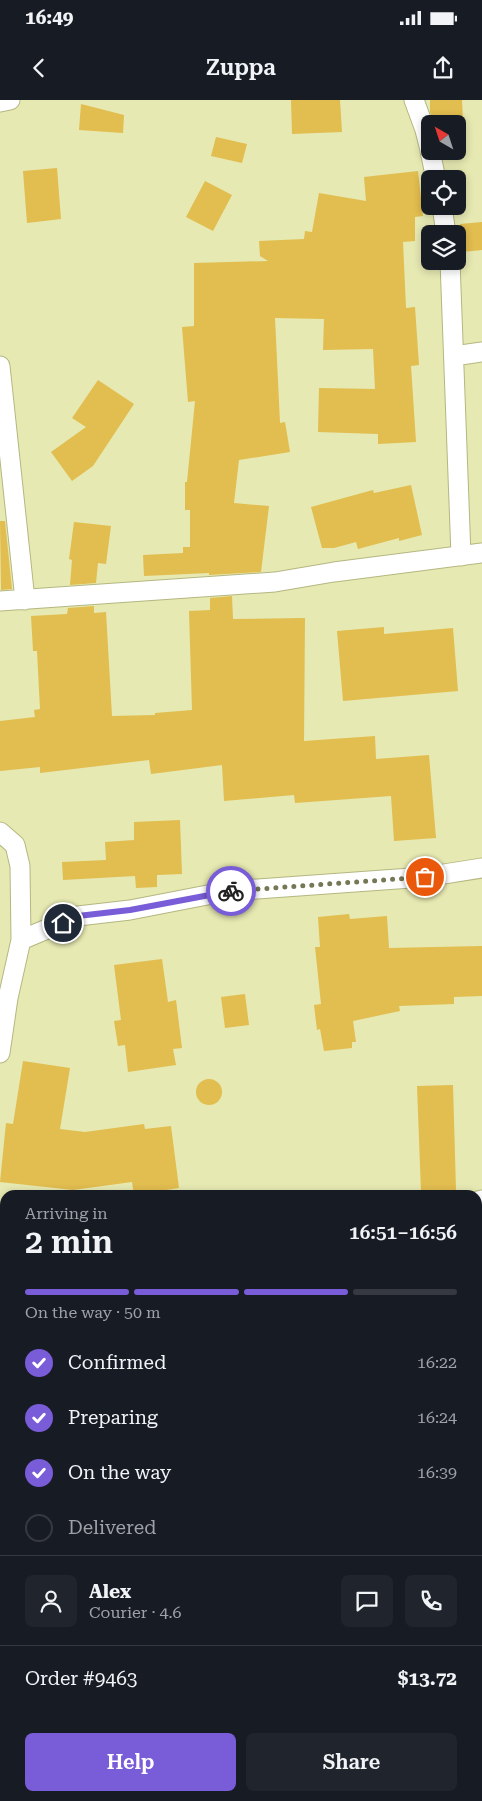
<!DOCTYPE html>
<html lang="en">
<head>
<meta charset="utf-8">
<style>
	body { margin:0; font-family:"Roboto Serif",serif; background:#20242c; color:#f1f3f6; height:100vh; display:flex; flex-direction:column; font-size:19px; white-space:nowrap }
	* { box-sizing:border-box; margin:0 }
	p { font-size:16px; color:#9ea1a6 }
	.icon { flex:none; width:28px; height:28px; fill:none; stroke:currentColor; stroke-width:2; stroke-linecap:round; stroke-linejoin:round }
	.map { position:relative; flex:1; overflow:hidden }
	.details { position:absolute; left:0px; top:1090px; width:482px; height:611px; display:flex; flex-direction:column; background:#171b24; border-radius:15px 15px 0 0; box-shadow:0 2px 8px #0003 }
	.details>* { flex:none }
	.needle { width:32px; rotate:321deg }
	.buttons { position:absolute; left:421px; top:15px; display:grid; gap:10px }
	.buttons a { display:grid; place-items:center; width:45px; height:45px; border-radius:8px; background:#171b24; box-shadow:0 2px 8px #0003; font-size:25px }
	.pin { position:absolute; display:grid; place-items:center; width:42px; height:42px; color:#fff; margin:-21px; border:2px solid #fff; border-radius:50%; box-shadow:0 1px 5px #0007 }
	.courier { position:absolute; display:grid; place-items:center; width:50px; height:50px; margin:-25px; border:4px solid #795cd7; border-radius:50%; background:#fff; color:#222; box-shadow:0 1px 6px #0007 }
	.summary em { font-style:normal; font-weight:600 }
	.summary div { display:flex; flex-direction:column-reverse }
	.summary { display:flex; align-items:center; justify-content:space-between; height:85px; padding:0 25px }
	h1 { font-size:32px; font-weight:600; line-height:38px }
	.bar { display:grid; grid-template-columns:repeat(4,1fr); gap:8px 5px; align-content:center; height:60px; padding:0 25px }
	.bar i { height:6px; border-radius:4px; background:#363941 }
	.bar .selected { background:#795cd7 }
	.bar p { grid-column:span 4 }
	.line { display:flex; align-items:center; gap:12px; padding:0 25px; border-top:1px solid #363941 }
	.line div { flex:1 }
	.round { display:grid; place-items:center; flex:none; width:52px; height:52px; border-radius:8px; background:#20242c }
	ol { padding:0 25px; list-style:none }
	li { display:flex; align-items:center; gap:15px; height:55px }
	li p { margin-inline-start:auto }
	li .icon { padding:5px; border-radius:50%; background:#795cd7; color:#fff; stroke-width:4 }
	li:last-child { color:#9ea1a6 }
	li i { width:28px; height:28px; border:2px solid #363941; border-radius:50% }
	.cta { display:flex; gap:10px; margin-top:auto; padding:10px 25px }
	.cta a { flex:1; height:58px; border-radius:8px; background:#795cd7; color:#fff; font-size:20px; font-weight:600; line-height:58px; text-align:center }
	.cta a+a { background:#20242c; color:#f1f3f6 }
	.status { display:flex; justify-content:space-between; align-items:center; height:35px; padding:0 25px; background:#171b24; direction:ltr }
	.status svg { height:14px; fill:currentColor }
	header { display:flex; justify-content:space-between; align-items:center; height:65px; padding:0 25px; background:#171b24; font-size:22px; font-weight:600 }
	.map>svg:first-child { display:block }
</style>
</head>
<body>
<div class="status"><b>16:49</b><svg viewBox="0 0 49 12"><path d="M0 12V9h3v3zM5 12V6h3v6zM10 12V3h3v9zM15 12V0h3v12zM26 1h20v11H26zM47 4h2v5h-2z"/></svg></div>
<header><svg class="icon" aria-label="back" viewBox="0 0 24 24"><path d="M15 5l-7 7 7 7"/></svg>Zuppa<svg class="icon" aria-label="share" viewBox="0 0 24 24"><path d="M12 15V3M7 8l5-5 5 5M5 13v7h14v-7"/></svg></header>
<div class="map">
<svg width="482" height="1701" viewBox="0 0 482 1701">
	<rect width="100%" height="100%" fill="#e6e9b1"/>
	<!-- building -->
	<path fill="#e2bd4f" d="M291,0h49l2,32 -50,2z
		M430,0h32l1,20 -29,2 -4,-10z
		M81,4l43,11 -1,18 -44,-3z
		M216,37l31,7 -5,19 -31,-7z
		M57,68l4,51 -34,4 -4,-52z
		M418,71l5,45 -8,1v24l-12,1 3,66 9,-1 4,58 -8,1 5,76 -38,2v-10l-60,-2 1,-44 56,1 -2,-40 -50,1 1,-31 -49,-1 5,105 5,-1 5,30 -51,8 -5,43 35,3 -8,66 -52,3v-2l-65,3 -1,-21 40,-2v-6h7v-37h-5v-28h2l8,-81 -7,1 -6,-75 12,-1v-63l74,-2 -8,-5 -1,-15 45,-2 1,-8 7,1 7,-39 47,8 -2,-24z
		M205,81l27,14 -19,36 -27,-14z
		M482,122v28l-20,2 -2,-28z
		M98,280l36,24 -41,62 -21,15 -21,-29 35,-25 -14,-9z
		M411,385l11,50 -23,6v-3l-41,11 -2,-7 -22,6h-12l-11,-41 62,-17 1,3z
		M0,421h5l7,68 -11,1z
		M74,422l37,4 -5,38 -8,-1 -2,20 -26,2 2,-25 -3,-1z
		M232,496l1,23 72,-1 -1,123 71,-5 1,23 53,-4 7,83 -42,3 -3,-45 -96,7 -1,-8 -70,6 -2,-36 -71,9 -2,-14 -109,13v-6l-40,4v-50l35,-4 -1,-7 6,-1 -3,-58h-4l-2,-35 36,-2 1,-6 26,-2v7l12,-1 6,104 43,-1v-2l37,-3 -3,-99 21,-1v-12z
		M384,527v7l69,-6 5,63 -115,10 -6,-70z
		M180,720l2,54 -25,1v12l-21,1 -1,-12 -72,4 -1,-18 44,-2 -1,-18 29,-2v-18z
		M349,814l1,5 37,-3 2,32 93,-2v50l-28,1v7l-55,2 1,5 -47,10 3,21h-4v6l-28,3 -4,-22 -3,1 -3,-25 7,-1 -6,-57h5l-2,-30z
		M162,859l6,43 8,-2 6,48 -9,1 3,16 -48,7 -3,-27 -7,1 -4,-25 7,-1 -7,-55z
		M245,894l4,31 -24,3 -4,-31z
		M23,961l47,7 -10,61 25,3 59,-8 1,5 26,-3 8,62 -45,7 -2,-13 -59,8 -73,-8 6,-59 7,1z
		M196 992a13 13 0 1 1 26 0a13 13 0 1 1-26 0Z
		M453,985l3,105 -35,2 -4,-106z"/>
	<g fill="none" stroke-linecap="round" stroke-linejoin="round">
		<defs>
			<path id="lane" d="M448,1701l1,-5"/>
			<path id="street" d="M414,0l11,30 5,20
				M0,2l10,-2
				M430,51l6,28
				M442,106l4,28
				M450,161l11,295
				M454,256l28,-4
				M0,266l25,234
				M0,501l275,-19 59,-10 148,-19
				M0,732l15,13 5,21 1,74
				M0,953l8,-55 13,-58 57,-24 52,-6 98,-19 197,-14 57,-9
				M478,1101l4,-1
				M0,1127h5
				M119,1701l1,-5"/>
			<path id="secondary" d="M0,1400h5
				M478,1408h4"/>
		</defs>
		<!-- lane casing -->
		<use href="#lane" stroke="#b5b781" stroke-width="11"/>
		<!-- street casing -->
		<use href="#street" stroke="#b5b781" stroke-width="21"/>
		<!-- secondary casing -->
		<use href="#secondary" stroke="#b5b781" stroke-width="29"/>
		<!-- lane -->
		<use href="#lane" stroke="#fff" stroke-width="9"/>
		<!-- street -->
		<use href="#street" stroke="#fff" stroke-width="19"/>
		<!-- secondary -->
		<use href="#secondary" stroke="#fff" stroke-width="26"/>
	</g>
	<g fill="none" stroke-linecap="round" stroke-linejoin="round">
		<!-- done -->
		<path stroke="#767755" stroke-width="5" stroke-dasharray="0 9" d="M231,791l194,-14"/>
		<!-- route -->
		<path stroke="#795cd7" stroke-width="6" d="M63,823l15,-7 52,-6 101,-19"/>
	</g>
</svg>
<div class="buttons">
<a><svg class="needle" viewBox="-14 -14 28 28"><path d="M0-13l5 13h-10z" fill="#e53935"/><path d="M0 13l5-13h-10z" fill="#9ea1a6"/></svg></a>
<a><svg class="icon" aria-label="locate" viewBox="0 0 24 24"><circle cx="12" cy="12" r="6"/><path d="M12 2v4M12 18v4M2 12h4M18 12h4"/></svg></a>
<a><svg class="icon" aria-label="layers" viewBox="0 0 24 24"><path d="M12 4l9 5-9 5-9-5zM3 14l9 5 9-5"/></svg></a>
</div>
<div class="pin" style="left:425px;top:777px;background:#ea580c"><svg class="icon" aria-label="bag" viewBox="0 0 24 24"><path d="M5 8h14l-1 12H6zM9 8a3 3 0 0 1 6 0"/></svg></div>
<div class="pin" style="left:63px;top:823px;background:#1f2937"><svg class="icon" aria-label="home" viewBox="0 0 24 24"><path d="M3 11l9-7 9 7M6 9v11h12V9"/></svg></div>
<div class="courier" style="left:231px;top:791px"><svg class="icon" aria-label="bike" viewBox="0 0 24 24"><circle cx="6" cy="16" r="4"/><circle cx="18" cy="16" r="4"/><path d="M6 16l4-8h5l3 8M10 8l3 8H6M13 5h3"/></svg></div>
<section class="details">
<div class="summary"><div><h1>2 min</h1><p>Arriving in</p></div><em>16:51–16:56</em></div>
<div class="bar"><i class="selected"></i><i class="selected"></i><i class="selected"></i><i></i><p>On the way · 50 m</p></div>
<ol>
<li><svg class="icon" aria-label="check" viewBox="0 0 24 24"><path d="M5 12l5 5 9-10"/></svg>Confirmed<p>16:22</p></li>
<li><svg class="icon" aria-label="check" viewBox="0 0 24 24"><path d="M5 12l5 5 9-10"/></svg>Preparing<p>16:24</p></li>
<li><svg class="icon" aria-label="check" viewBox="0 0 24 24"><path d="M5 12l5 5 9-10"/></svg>On the way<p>16:39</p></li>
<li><i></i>Delivered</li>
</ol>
<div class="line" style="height:90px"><a class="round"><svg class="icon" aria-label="person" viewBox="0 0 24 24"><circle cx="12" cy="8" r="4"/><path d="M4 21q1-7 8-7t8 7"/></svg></a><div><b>Alex</b><p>Courier · 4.6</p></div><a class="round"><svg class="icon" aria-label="chat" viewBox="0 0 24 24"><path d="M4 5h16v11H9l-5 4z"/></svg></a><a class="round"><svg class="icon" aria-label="phone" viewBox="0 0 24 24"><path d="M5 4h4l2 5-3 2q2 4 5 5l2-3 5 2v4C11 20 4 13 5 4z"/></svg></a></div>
<div class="line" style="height:65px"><div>Order #9463</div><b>$13.72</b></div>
<div class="cta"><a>Help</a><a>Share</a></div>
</section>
</div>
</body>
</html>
